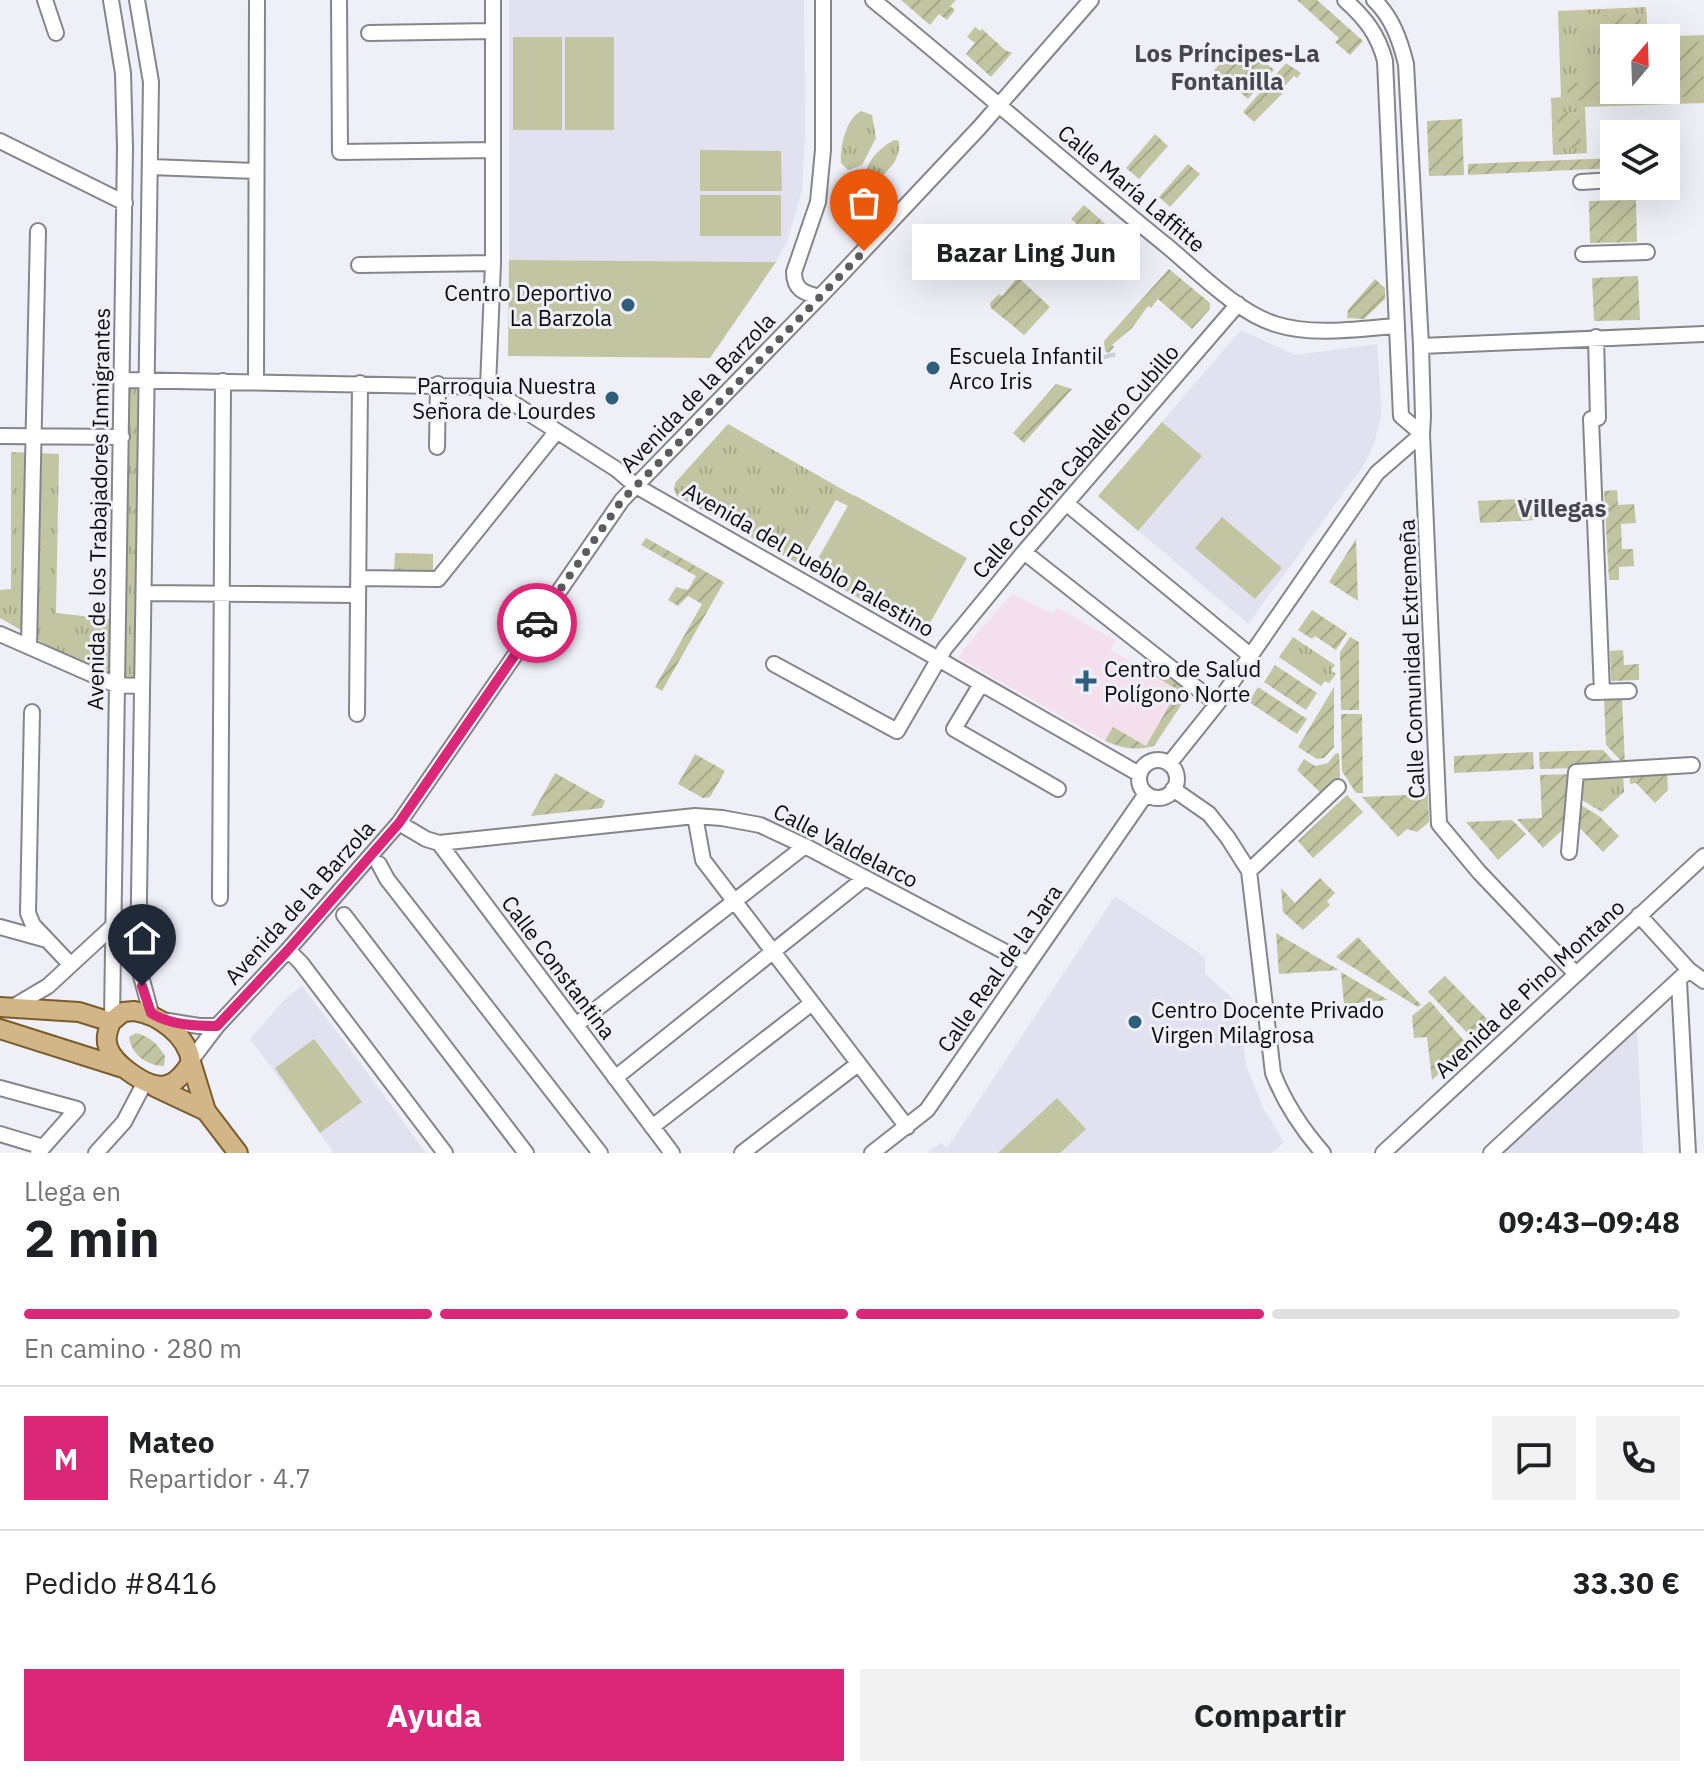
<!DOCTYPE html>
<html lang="es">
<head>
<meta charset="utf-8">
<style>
	body { margin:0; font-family:"IBM Plex Sans",sans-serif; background:#f2f2f2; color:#202124; height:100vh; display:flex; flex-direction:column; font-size:30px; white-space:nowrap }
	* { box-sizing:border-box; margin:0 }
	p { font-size:26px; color:#757577 }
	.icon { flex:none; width:44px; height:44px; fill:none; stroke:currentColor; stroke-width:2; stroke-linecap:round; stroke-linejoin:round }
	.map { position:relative; height:1153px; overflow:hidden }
	.panel { display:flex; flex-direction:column; background:#fff; flex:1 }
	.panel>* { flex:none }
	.needle { width:52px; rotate:19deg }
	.controls { position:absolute; left:1600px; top:24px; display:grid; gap:16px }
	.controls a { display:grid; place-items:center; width:80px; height:80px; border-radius:0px; background:#fff; box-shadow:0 8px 32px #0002; font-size:40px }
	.pin { position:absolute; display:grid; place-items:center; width:68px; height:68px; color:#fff; margin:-82px -34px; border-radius:50% 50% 50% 0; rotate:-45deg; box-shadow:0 0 8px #0007 }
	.pin .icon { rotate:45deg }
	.courier { position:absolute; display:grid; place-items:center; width:80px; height:80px; margin:-40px; border:6px solid #db2777; border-radius:50%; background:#fff; color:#222; box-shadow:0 2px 10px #0007 }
	.bubble { position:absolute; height:56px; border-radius:0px; background:#fff; box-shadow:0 8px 32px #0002; font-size:26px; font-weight:800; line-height:56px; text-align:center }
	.headline em { font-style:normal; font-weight:800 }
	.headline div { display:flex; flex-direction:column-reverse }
	.headline { display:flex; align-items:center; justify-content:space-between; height:136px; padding:0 24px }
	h1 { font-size:52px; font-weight:800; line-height:60px }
	.bar { display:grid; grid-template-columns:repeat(4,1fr); gap:12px 8px; align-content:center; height:96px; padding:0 24px }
	.bar i { height:10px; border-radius:6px; background:#e0e0e0 }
	.bar .current { background:#db2777 }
	.bar p { grid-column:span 4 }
	.line { display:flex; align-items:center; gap:20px; padding:0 24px; border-top:2px solid #e0e0e0 }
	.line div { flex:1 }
	.round { display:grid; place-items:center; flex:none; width:84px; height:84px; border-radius:0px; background:#f2f2f2 }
	.cta { display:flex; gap:16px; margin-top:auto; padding:16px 24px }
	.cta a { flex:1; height:92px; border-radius:0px; background:#db2777; color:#fff; font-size:32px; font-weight:800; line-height:92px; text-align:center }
	.cta a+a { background:#f2f2f2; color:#202124 }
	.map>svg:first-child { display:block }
</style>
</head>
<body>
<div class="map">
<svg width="1704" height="1153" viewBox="0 0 1704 1153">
	<defs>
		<pattern id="grass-tufts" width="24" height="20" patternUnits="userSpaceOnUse" patternTransform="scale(2)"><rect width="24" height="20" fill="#c2c5a1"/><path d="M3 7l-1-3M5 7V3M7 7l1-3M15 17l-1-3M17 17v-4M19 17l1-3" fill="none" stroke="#a5a889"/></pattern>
		<pattern id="garden-furrows" width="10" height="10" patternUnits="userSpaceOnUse" patternTransform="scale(2)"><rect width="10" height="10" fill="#c2c5a1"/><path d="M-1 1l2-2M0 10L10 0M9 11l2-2" fill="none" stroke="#a5a889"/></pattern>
	</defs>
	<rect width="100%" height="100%" fill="#efeff7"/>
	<!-- built -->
	<path fill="#e1e1f0" d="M509,0h295l1,132 -3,58 -14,49 -12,23 -267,-2z
		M1241,330l54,25 82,-11 3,43 1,28 -7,29 -9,19 -117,161 -150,-128z
		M1115,896l80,54 10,8v16l31,27 11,67 17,42 20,32 -12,11h-345l14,-10 6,5z
		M302,986l45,59 79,108h-94l1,-2 -83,-112 35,-40z
		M1637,1029l6,124h-140z"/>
	<!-- medical -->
	<path fill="#f4dfed" d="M1012,594l40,20 5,-6 58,32 -5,10 32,18 7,-8 40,33 -35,53 -13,3h-16l-20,-8 -146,-83 7,-12z"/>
	<!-- grass -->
	<path fill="url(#grass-tufts)" fill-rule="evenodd" d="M1646,7l2,30 56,-2v68l-119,4 2,46 -34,2 -2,-57 10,-1 -3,-86zM1614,38h52v52h-52z
		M861,111l11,4 4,23 -14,27 -14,5 -7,-7c-1,-17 5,-44 20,-52z
		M894,140l5,1c2,17 -9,29 -22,39h-10c-5,-16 13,-32 27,-40z
		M123,380h24l-5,306 -26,-1 -116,-67v-28l11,-1v-137l48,2 -3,159 62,7z
		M728,424l126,72 -6,10 -12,-6 -37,64 -122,-68 -3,-6 1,-7z
		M395,553l38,1v23l-39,-1z
		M1293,637l42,28 -4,5 5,4 -7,9 -4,-2 -4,5 -42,-29z
		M1623,773l1,19 -22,20 -25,-15 1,-23z"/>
	<!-- garden -->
	<path fill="url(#garden-furrows)" d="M901,0h55l-6,6 5,4 -8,10 -8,-6 -9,11z
		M1297,0h20l46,41 -13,14 -15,-13 4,-4z
		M1640,14l2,24h-28v29h-7l-3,-52z
		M975,27l5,4 2,-2 23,21 7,3 -21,24 -25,-23 9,-11 -8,-6z
		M1240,41l34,29 -26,29 -34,-29z
		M1702,41l2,55 -51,2 -1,-8h14v-47z
		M1286,63l15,10 -4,5 -3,-2 -13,14 2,3 -29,29 -11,-10z
		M1614,81v9h32l1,8 -79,3 -1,-18z
		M1557,112h22l2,36h-22z
		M1462,119l2,56 -35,1 -2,-55z
		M1155,134l13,12 -29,33 -13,-11z
		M1614,158v10l-146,7v-11z
		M1188,164l12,10 -30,33 -11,-10z
		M1636,200l1,42 -47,1 -1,-42z
		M1084,205l43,38 -26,29 -8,-7 11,-17 -33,-29z
		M1169,269l41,34v6l-18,20 -34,-30 -7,9 -3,-2 -16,22 -20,17 2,2 -6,6 -3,-2 -1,-10z
		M1638,276l2,44 -46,1 -2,-43z
		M1018,277l32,30 -26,28 -33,-27 -1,-5 9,-9 3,2z
		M1375,279l10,9v11l-21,20 -17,-1 1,-8z
		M1056,384l16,5 -48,54 -11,-10z
		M1617,490l1,15 16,-1 2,19 -15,1 1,25h11l1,17 -15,1v13h-10l-5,-89z
		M1536,498l1,22 -57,3 -2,-22z
		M646,538l78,44 -62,109 -7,-4 47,-83 -14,-8 -10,10 -10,-6 8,-13 12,3 8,-14 -55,-31z
		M1356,539l2,62 -29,-19z
		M1312,610l35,23 -11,17 -21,-14 -3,3 -14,-9z
		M1350,637l9,5v68h-18l-1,-58z
		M1623,650l1,15 15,-1v16l-28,1 -1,-30z
		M1149,660l40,33 -35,53c-19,5 -31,2 -49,-5l8,-14 33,19 32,-56 -35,-21z
		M1275,665l42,28 -11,17 -42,-28z
		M1258,687l49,32 -10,15 -48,-32z
		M1334,687v60l-10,11 -7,1 -19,-12z
		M1622,698l3,67 -19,-20 -2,-46z
		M1341,714h21l1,79h-7l-14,-22z
		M1603,750l16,17 -79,2 -1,-17z
		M1533,752l1,17 -80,4v-17z
		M1339,753l1,25 -17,17 -26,-25 7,-11 11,7 13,-3 7,-9z
		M695,754l30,17 -15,26 -7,1 -25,-14z
		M1667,770l1,20 -13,13 -19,-20 -6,1v-13z
		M555,773l50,28 -3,7 -71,8z
		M1574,774l-4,49 -27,25 -26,-29 25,-1 -2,-43z
		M1428,794l1,28 -12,10 -10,-3 -9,8 -36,-40z
		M1347,795l16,17 -50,46 -15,-17z
		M1576,802l23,14 20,20 -16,16 -29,-30z
		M1512,820l14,14 -28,26 -32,-38z
		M1320,878l15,15 -8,8 3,4 -27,25 -20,-18 -2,-24 14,15z
		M1276,933l63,37 -60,4z
		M1358,937l63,68 -3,2 -82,-50z
		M1341,972l47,28 -44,4z
		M1445,976l48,49 -18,16 -47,-49z
		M1430,1001l36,42v7l-34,30 -5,-43 -13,1 -2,-22z
		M136,1033c14,4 21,10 29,23l-1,10c-17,0 -33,-12 -35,-29z"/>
	<!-- pitch -->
	<path fill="#c2c5a1" d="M513,37h49v93h-49z
		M565,37h49v93h-49z
		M700,150l81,1 1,40h-82z
		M700,195h81v41h-81z
		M509,260l267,2 -66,96 -202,-2z
		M1162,422l40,34 -64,75 -40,-35z
		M854,495l113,63 -44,77 -112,-64z
		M1222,517l60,51 -27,31 -60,-51z
		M314,1039l48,63 -42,31 -45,-65z
		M1057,1098l29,31 -26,24h-62z"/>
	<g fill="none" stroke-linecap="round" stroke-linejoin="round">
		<!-- minor-tunnel -->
		<path stroke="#cdcdd4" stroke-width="14" stroke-dasharray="14 7" stroke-linecap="butt" d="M1108,354l1,4"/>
		<defs>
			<path id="minor" d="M45,0l11,33
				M111,0l12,73 2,75 -13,871
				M137,0l14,82 -13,883 13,48
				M339,0l1,152 153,-2
				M873,0c100,81 195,166 294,246 30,25 70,66 108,78 37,12 82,5 121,2
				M1345,0c20,18 33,34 40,61l16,355 21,18
				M1374,0c18,17 26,40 32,64l15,282 2,70 -1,18 17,390 40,48 97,102
				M369,33l123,-2
				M0,141l125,62
				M151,167l104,4
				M1581,182l33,-2
				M1583,254l64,-2
				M359,265l134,-2
				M820,297c-16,-4 -26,-7 -26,-25l24,-70 5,-52v-150
				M1596,337l2,81 -7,1 11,273
				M1421,346l283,-12
				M123,380l365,7 128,82 20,17 503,288
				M256,382l1,-382
				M488,387l5,-124v-263
				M0,436l122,1
				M437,447l1,-63
				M1066,503l185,153
				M1024,552l193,152
				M358,578l80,1 119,-148
				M144,593l214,2
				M0,634l116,51 26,1
				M29,647l9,-416
				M774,664l123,67 48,-83 79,-96 214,-248
				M981,684l-27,45 104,60
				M1593,692l36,-1
				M32,712l-4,201 5,12 37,39
				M357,714l3,-331
				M1139 779a19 19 0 1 1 38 0a19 19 0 1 1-38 0Z
				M1169,764l48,-60 160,-231 45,-39
				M1173,789l36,25 19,24 21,33 24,202c12,31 28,55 50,80
				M695,816l8,44 204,267
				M399,823l27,16 13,4 233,310
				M439,843l256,-27 27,2 38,7 45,21 223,118
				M1569,852l7,-80 116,-7
				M379,864l8,15 213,274
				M1249,871l89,-84
				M220,898l3,-517
				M344,915l182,238
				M1639,915l50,55 15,11
				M0,927l47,13
				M288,950l13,13 144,190
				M1679,981l9,172
				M11,1008l37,-22 65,-60
				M162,1020l37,6h18
				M576,1025l229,-179
				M192,1059l25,-33 71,-76 111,-127 223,-323 212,-218 145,-154 112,-128
				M615,1078l250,-200
				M0,1088l77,21 -39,44
				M652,1127l160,-124
				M0,1134l43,13
				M96,1153l28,-31 21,-40
				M742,1153l116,-89
				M872,1153l55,-43 219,-316
				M1383,1153l321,-297
				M1491,1153l198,-183"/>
			<path id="major" d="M0,1007l79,5 32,10
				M134,1011c24,3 54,25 57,51 -18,31 -36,29 -63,9 -8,-6 -17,-14 -20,-24 -3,-9 0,-17 3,-25l12,-10z
				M0,1029l123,39
				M191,1062l15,49 32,42
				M155,1087l51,24"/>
		</defs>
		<!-- minor casing -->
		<use href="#minor" stroke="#85858c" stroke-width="18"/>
		<!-- major casing -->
		<use href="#major" stroke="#7a5b29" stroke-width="22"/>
		<!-- minor -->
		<use href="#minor" stroke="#fff" stroke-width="14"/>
		<!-- major -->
		<use href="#major" stroke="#d3b687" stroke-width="18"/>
	</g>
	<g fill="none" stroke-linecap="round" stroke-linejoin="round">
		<!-- done -->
		<path stroke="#5b5b60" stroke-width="8" stroke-dasharray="0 14.4" d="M537,623l85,-123 105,-106 137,-143"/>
		<!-- route -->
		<path stroke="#db2777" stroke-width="10" d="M142,986l9,27c19,12 44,13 66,13l71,-76 111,-127 138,-200"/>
	</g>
	<!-- markers -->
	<g fill="#2f5e7d" stroke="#efeff7" stroke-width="3">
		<circle cx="628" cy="305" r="8"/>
		<circle cx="933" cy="368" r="8"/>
		<circle cx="612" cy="398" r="8"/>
		<path d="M1082 669h8v8h8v8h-8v8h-8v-8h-8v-8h8z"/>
		<circle cx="1135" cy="1022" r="8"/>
	</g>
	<g text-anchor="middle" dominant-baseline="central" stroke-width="6" stroke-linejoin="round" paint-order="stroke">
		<!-- street labels -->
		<g font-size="22" fill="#0b0b0e" stroke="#efeff7">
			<text transform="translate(1132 188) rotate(40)">Calle María Laffitte</text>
			<text transform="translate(697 392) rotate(-46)">Avenida de la Barzola</text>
			<text transform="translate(1075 461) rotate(-49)">Calle Concha Caballero Cubillo</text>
			<text transform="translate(98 509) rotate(-89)">Avenida de los Trabajadores Inmigrantes</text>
			<text transform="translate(809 559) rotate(30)">Avenida del Pueblo Palestino</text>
			<text transform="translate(1411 659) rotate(-92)">Calle Comunidad Extremeña</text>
			<text transform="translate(846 845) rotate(27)">Calle Valdelarco</text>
			<text transform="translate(299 902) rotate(-48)">Avenida de la Barzola</text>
			<text transform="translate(559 967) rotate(53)">Calle Constantina</text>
			<text transform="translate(999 968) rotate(-55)">Calle Real de la Jara</text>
			<text transform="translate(1529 988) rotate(-43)">Avenida de Pino Montano</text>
		</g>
		<!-- poi labels -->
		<g font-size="22" fill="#0b0b0e" stroke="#efeff7" text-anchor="start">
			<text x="612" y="292" text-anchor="end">Centro Deportivo<tspan x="612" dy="25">La Barzola</tspan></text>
			<text x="949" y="355">Escuela Infantil<tspan x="949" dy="25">Arco Iris</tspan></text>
			<text x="596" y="385" text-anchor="end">Parroquia Nuestra<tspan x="596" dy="25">Señora de Lourdes</tspan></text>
			<text x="1104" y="668">Centro de Salud<tspan x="1104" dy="25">Polígono Norte</tspan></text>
			<text x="1151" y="1009">Centro Docente Privado<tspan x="1151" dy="25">Virgen Milagrosa</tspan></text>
		</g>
		<!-- neighbourhood labels -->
		<g font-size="24" font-weight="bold" fill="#47484e" stroke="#efeff7">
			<text x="1227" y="53">Los Príncipes-La<tspan x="1227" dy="28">Fontanilla</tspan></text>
			<text x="1562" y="508">Villegas</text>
		</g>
	</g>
</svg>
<div class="controls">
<a><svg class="needle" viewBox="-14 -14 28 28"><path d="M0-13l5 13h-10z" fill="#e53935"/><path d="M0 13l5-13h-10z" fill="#757577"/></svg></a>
<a><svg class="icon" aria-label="layers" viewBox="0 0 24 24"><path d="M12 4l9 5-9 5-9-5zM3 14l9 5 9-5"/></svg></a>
</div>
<div class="pin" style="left:864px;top:251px;background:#ea580c"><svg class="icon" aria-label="bag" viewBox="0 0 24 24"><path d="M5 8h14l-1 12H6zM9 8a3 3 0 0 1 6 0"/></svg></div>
<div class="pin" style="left:142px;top:986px;background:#1f2937"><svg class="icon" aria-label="home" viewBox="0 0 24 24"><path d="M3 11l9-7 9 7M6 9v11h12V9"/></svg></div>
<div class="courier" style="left:537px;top:623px"><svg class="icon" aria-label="car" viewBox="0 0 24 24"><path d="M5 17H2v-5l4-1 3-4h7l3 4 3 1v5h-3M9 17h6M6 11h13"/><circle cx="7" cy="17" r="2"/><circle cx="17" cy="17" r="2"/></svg></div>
<div class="bubble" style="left:912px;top:224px;width:228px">Bazar Ling Jun</div>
</div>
<section class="panel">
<div class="headline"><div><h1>2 min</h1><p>Llega en</p></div><em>09:43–09:48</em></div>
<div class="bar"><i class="current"></i><i class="current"></i><i class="current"></i><i></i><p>En camino · 280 m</p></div>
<div class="line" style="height:144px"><b class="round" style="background:#db2777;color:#fff">M</b><div><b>Mateo</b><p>Repartidor · 4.7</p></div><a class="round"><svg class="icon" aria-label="chat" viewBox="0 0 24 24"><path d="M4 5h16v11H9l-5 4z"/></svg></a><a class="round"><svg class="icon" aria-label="phone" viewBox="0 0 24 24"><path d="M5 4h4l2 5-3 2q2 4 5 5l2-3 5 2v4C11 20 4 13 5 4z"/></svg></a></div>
<div class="line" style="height:104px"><div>Pedido #8416</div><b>33.30 €</b></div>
<div class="cta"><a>Ayuda</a><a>Compartir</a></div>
</section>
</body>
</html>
